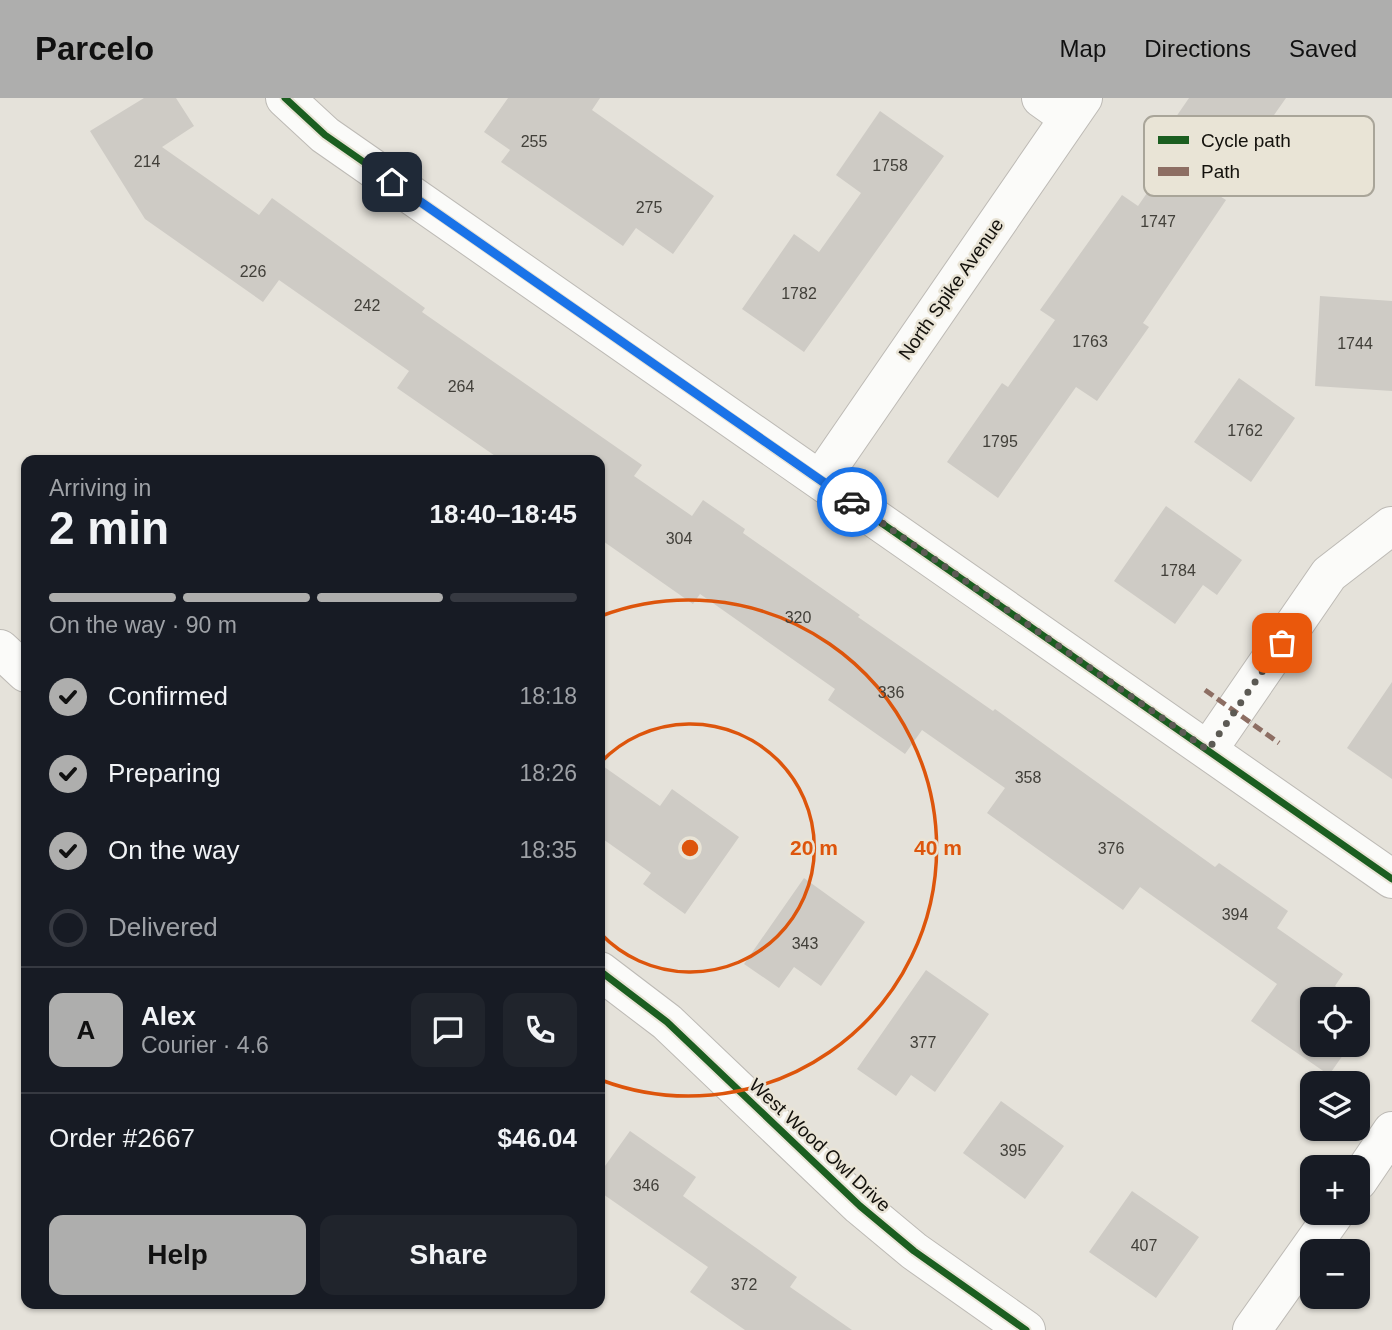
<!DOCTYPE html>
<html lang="en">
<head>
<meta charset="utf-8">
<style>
	body { margin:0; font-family:Helvetica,sans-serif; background:#20242c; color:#f1f3f6; height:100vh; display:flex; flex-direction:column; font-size:26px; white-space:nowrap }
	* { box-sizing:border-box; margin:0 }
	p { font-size:23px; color:#9ea1a6 }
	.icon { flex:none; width:38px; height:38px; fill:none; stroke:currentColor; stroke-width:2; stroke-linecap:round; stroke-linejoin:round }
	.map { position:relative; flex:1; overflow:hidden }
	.panel { position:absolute; left:21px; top:357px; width:584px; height:854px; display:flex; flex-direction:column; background:#171b24; border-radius:14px; box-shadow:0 2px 5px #0004 }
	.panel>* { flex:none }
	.buttons { position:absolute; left:1300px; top:889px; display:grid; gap:14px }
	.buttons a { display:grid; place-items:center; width:70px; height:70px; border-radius:14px; background:#171b24; box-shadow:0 2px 5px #0004; font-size:35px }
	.pin { position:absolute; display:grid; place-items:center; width:60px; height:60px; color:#fff; margin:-30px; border-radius:14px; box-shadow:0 4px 10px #0006 }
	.courier { position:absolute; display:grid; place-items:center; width:70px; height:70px; margin:-35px; border:5px solid #1a73e8; border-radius:50%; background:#fff; color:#222; box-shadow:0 2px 9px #0007 }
	.summary em { font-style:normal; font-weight:600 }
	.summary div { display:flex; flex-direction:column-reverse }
	.summary { display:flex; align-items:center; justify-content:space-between; height:119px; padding:0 28px }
	h1 { font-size:46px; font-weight:600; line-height:52px }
	.bar { display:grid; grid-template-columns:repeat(4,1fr); gap:10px 7px; align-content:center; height:84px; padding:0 28px }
	.bar i { height:9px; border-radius:5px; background:#363941 }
	.bar .selected { background:#aeaead }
	.bar p { grid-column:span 4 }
	.line { display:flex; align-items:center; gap:18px; padding:0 28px; border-top:2px solid #363941 }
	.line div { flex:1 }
	.round { display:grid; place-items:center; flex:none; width:74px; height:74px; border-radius:14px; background:#20242c }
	ol { padding:0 28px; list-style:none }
	li { display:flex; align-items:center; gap:21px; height:77px }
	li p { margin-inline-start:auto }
	li .icon { padding:7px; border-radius:50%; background:#aeaead; color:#111; stroke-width:4 }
	li:last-child { color:#9ea1a6 }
	li i { width:38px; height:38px; border:4px solid #363941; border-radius:50% }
	.button { display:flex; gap:14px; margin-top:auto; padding:14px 28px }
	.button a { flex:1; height:80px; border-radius:14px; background:#aeaead; color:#111; font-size:28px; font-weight:600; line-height:80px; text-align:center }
	.button a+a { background:#20242c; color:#f1f3f6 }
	header { display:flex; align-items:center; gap:42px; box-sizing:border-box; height:98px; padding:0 35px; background:#aeaead; color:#111 }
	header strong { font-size:33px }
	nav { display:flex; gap:38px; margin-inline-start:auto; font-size:24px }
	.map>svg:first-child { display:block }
</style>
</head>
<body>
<header>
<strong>Parcelo</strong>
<nav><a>Map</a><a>Directions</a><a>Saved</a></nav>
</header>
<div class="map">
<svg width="1392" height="1232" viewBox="0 0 1392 1232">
	<rect width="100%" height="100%" fill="#e5e2da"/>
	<!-- building -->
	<path fill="#cecbc5" d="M144,0h32l18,28 -32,21 97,68 13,-17 153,110 -3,4 220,153 -8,11 58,40 11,-16 42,29 -2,4 117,82 -2,2 135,94 2,-2 220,158 4,-4 69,48 -11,17 66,46 -8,12 19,13h-42v46h38l-21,30 -78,-54 26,-37 -137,-97 -17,23 -136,-97 18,-25 -83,-58 -17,24 -77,-54 7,-11 -135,-95 -7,10 -93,-65v-79h-99l-104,-72 12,-17 -130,-91 -16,22 -118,-83 -55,-88z
		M508,0h92l-8,12 122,86 -41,58 -37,-26 -13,18 -122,-84 9,-12 -26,-18z
		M1189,0h97l-68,97 8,5 -83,123 6,4 -52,74 -21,-14 -78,111 -51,-36 55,-79 6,4 47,-67 -15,-10 82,-115 16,11 45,-65 -16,-11z
		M880,13l64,45 -140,196 -62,-43 52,-75 25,18 42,-59 -25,-18z
		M1320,198l72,5v90l-77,-5z
		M1239,280l56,40 -44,64 -57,-40z
		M1166,408l76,54 -25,35 -14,-10 -28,39 -61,-43z
		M1392,584v97l-45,-31z
		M600,666l60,42 12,-17 67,48 -54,77 -42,-30 8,-11 -51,-36z
		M804,780l61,44 -44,64 -27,-19 -15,21 -35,-24z
		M926,872l63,44 -54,78 -24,-17 -15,21 -39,-27z
		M1001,1003l63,45 -39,53 -62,-46z
		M630,1033l66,46 -13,19 114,81 -7,10 62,43h-107l-55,-38 18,-25 -108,-75v-19z
		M1132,1093l67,46 -43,61 -67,-46z"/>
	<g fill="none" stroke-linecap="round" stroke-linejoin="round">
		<defs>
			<path id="minor" d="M285,0l40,37 1067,744
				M1041,0l28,20
				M820,382l263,-382
				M0,551l26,24
				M1208,652l121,-176 62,-48
				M600,873l67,51 193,184 54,45 112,79
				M1358,1083l34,-50
				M1252,1232l83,-117"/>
		</defs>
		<!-- minor casing -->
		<use href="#minor" stroke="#bdbab5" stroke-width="40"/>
		<!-- minor -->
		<use href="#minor" stroke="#fbfbf9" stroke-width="38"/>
		<!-- quiet -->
		<path stroke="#8d6e63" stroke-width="5" stroke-dasharray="10 5" stroke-linecap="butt" d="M1205,592l74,53"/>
		<defs>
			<path id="cycleway" d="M285,0l40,37 1067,744
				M600,873l67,51 193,184 54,45 112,79"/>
		</defs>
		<!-- cycleway casing -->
		<use href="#cycleway" stroke="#e9e4d6" stroke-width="11"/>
		<!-- cycleway -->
		<use href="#cycleway" stroke="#1b5e20" stroke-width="7"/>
	</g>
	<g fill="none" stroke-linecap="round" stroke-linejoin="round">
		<!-- done -->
		<path stroke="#5c5a54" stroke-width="7" stroke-dasharray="0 12.6" d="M852,404l356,248 74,-107"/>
		<!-- route -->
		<path stroke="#1a73e8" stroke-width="9" d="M392,84l460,320"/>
	</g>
	<!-- distance rings -->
	<g fill="none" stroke="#dd550c" stroke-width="3.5">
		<path d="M601 664A124 124 0 1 1 601 836"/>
		<path d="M601 518A248 248 0 1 1 601 982"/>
	</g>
	<g text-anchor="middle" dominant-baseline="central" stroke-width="5" stroke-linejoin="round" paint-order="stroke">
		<!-- number labels -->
		<g font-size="16" fill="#42403a">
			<text x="534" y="43">255</text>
			<text x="147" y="63">214</text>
			<text x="890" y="67">1758</text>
			<text x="649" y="109">275</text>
			<text x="1158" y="123">1747</text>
			<text x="253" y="173">226</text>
			<text x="799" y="195">1782</text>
			<text x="367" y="207">242</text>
			<text x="1090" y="243">1763</text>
			<text x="1355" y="245">1744</text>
			<text x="461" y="288">264</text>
			<text x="1245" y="332">1762</text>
			<text x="1000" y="343">1795</text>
			<text x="679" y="440">304</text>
			<text x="1178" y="472">1784</text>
			<text x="798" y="519">320</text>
			<text x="891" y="594">336</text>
			<text x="1028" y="679">358</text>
			<text x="1111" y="750">376</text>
			<text x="1235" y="816">394</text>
			<text x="805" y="845">343</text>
			<text x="923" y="944">377</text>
			<text x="1013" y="1052">395</text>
			<text x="646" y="1087">346</text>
			<text x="1144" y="1147">407</text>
			<text x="744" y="1186">372</text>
		</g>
		<!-- street labels -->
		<g font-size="19" fill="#13110c" stroke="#e9e4d6">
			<text transform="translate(951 191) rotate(-55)">North Spike Avenue</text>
			<text transform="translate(820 1047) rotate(43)">West Wood Owl Drive</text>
		</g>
	</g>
	<!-- legend -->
	<rect x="1144" y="18" width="230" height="80" rx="10" fill="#e9e4d6" stroke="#a9a599" stroke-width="2"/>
	<rect x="1158" y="38" width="31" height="8" fill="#1b5e20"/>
	<rect x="1158" y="69" width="31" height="9" fill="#8d6e63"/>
	<g font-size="19" fill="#13110c">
		<text x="1201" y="49">Cycle path</text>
		<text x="1201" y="80">Path</text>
	</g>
	<circle cx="690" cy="750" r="10" fill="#dd550c" stroke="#e9e4d6" stroke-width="3.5"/>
	<g font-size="21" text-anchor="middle" font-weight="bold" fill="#dd550c" stroke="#e9e4d6" stroke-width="5" stroke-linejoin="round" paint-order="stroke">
		<text x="814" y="757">20 m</text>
		<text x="938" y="757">40 m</text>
	</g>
</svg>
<div class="buttons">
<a><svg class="icon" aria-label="locate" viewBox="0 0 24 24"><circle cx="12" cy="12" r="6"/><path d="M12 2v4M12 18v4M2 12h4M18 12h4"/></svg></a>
<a><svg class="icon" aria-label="layers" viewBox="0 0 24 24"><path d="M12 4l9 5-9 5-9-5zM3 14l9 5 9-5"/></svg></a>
<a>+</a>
<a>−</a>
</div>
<div class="pin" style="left:1282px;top:545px;background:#ea580c"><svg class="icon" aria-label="bag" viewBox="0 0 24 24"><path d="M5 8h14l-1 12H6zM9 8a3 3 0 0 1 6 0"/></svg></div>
<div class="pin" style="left:392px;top:84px;background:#1f2937"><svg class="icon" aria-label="home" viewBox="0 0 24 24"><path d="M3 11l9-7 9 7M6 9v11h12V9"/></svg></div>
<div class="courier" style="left:852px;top:404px"><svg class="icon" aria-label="car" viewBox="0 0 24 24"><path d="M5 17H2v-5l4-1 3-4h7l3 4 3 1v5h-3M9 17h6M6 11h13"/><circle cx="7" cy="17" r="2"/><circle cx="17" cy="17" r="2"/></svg></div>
<section class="panel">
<div class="summary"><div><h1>2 min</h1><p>Arriving in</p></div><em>18:40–18:45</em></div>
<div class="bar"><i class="selected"></i><i class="selected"></i><i class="selected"></i><i></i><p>On the way · 90 m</p></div>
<ol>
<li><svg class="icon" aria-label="check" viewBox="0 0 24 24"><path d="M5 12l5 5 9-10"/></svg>Confirmed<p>18:18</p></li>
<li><svg class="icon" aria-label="check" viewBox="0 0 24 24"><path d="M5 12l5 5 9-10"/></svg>Preparing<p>18:26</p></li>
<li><svg class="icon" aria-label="check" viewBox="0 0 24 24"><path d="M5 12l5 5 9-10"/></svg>On the way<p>18:35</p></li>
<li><i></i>Delivered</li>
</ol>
<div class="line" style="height:126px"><b class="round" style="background:#aeaead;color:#111">A</b><div><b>Alex</b><p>Courier · 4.6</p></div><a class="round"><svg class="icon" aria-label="chat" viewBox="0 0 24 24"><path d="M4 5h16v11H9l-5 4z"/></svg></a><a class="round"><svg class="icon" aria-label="phone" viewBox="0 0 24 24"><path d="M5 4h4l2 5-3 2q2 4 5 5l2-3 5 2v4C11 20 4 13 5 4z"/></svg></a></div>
<div class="line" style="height:91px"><div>Order #2667</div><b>$46.04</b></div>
<div class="button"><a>Help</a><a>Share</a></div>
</section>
</div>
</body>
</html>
